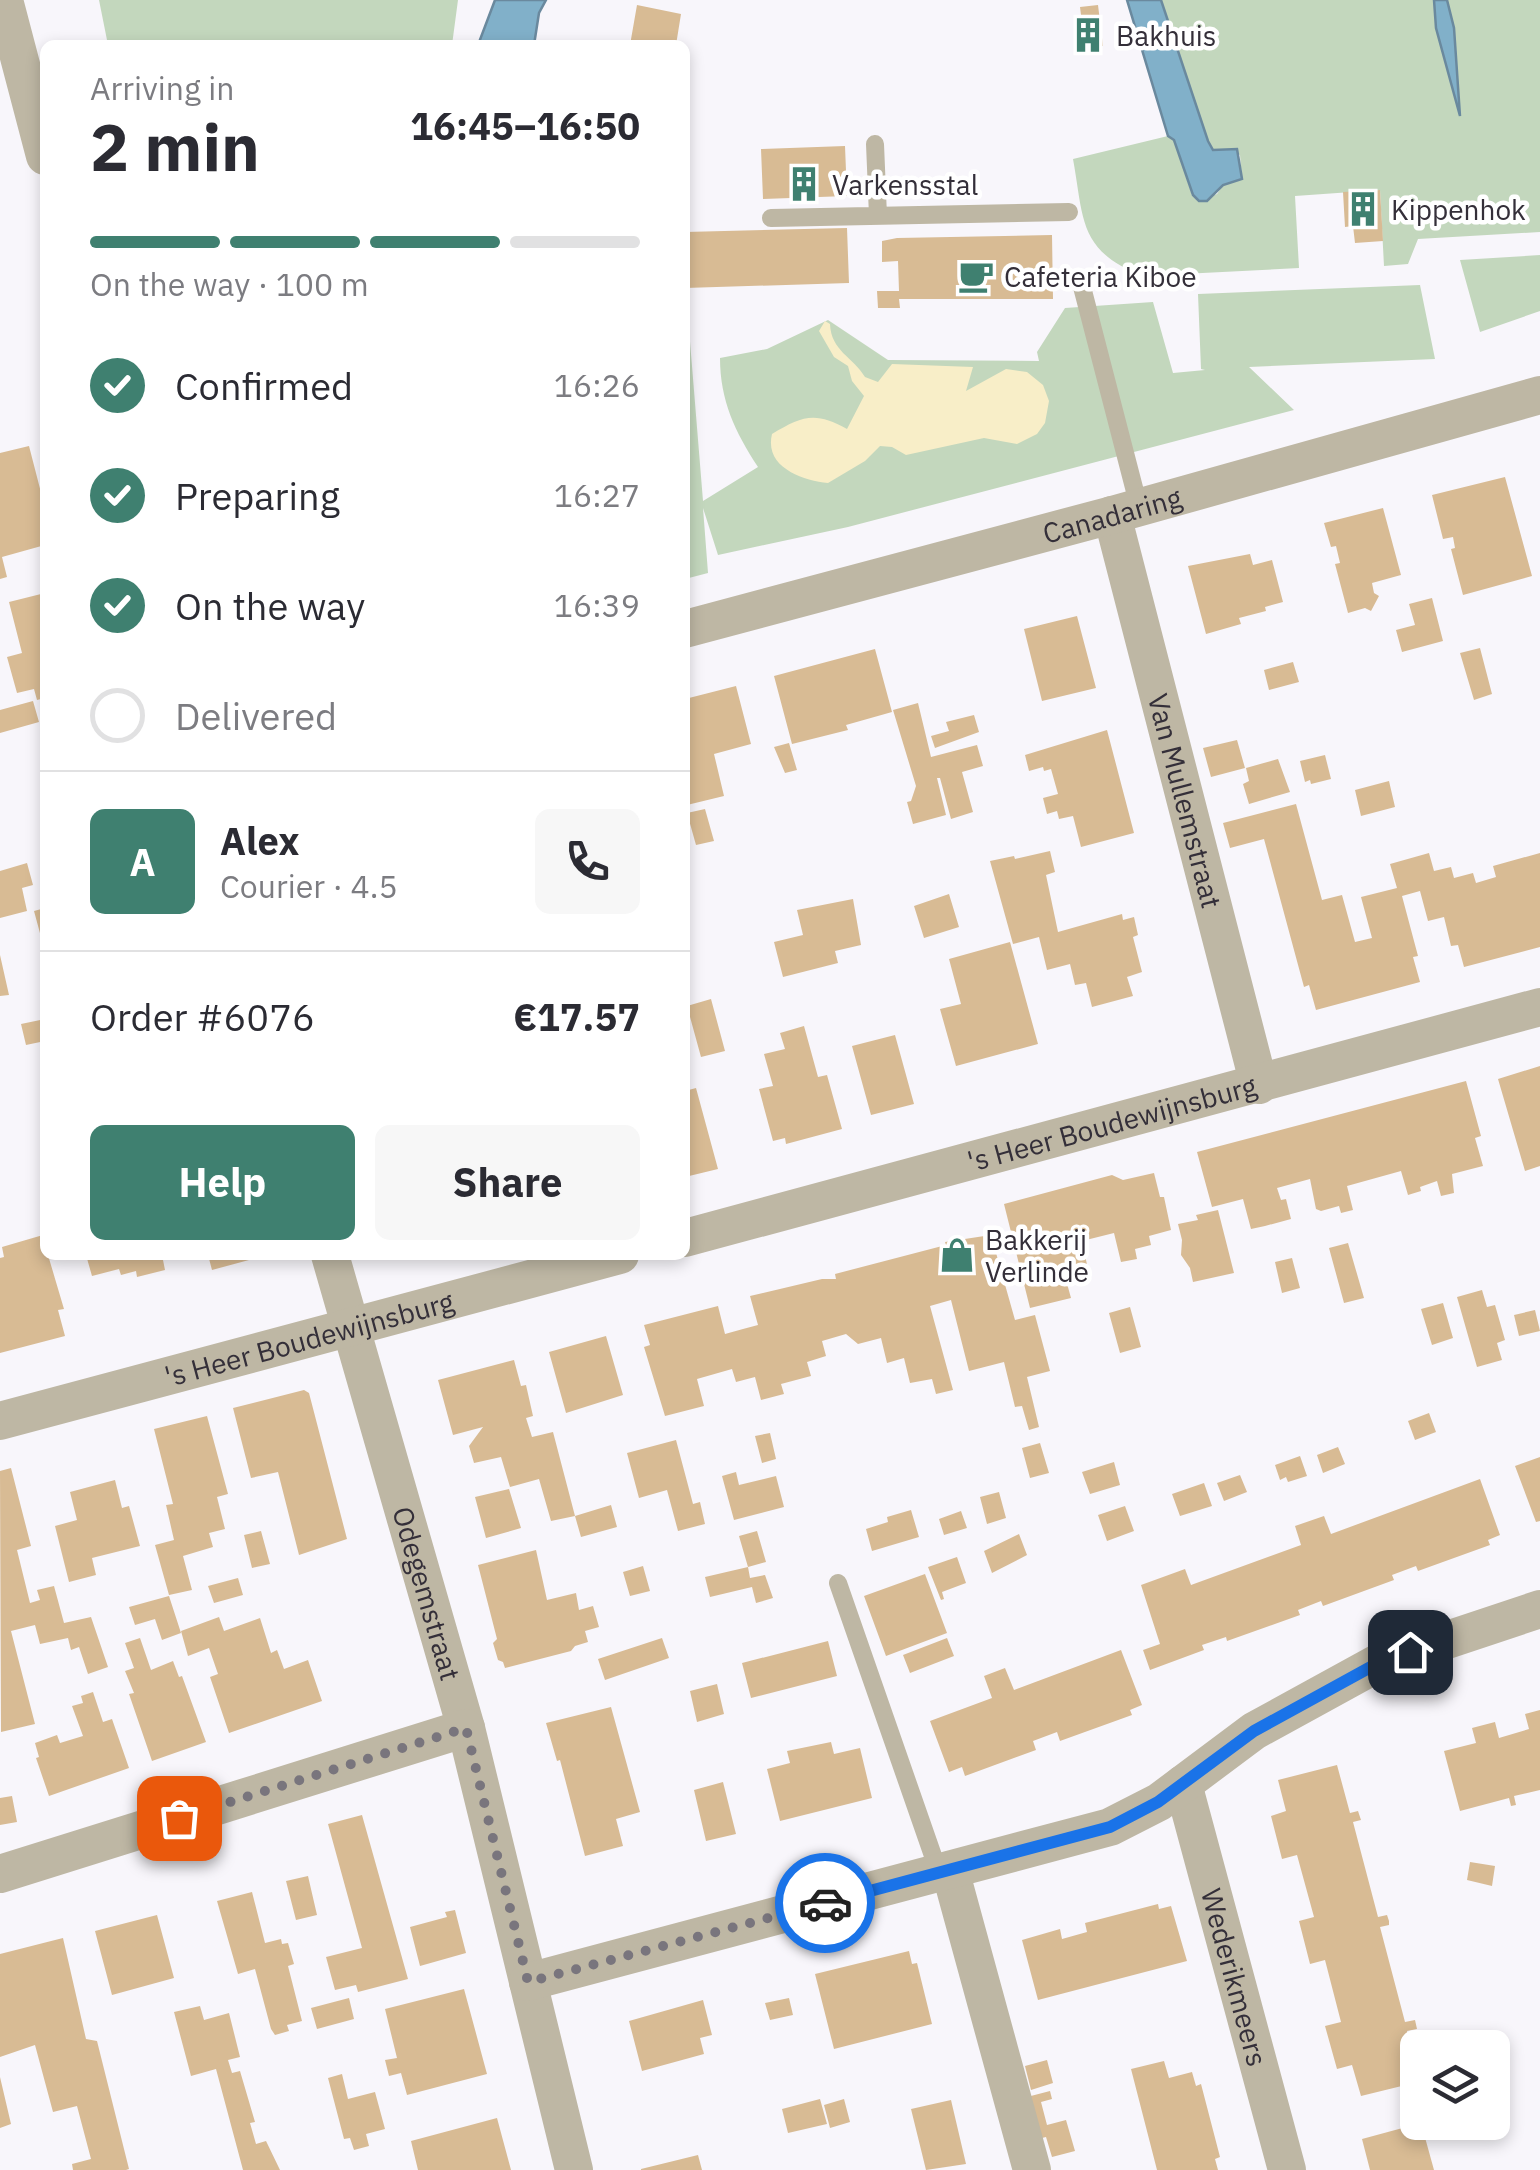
<!DOCTYPE html>
<html lang="en">
<head>
<meta charset="utf-8">
<style>
	body { margin:0; font-family:"IBM Plex Sans",sans-serif; background:#f7f7f7; color:#2b2b33; height:100vh; display:flex; flex-direction:column; font-size:38px; white-space:nowrap }
	* { box-sizing:border-box; margin:0 }
	p { font-size:32px; color:#7c7c81 }
	.icon { flex:none; width:55px; height:55px; fill:none; stroke:currentColor; stroke-width:2; stroke-linecap:round; stroke-linejoin:round }
	.map { position:relative; flex:1; overflow:hidden }
	.side { position:absolute; left:40px; top:40px; width:650px; height:1220px; display:flex; flex-direction:column; background:#fff; border-radius:15px; box-shadow:0 5px 15px #0003 }
	.side>* { flex:none }
	.controls { position:absolute; left:1400px; top:2030px; display:grid; gap:20px }
	.controls a { display:grid; place-items:center; width:110px; height:110px; border-radius:15px; background:#fff; box-shadow:0 5px 15px #0003; font-size:50px }
	.pin { position:absolute; display:grid; place-items:center; width:85px; height:85px; color:#fff; margin:-42px; border-radius:20px; box-shadow:0 5px 15px #0006 }
	.courier { position:absolute; display:grid; place-items:center; width:100px; height:100px; margin:-50px; border:8px solid #1a73e8; border-radius:50%; background:#fff; color:#222; box-shadow:0 2px 12px #0007 }
	.head em { font-style:normal; font-weight:700 }
	.head div { display:flex; flex-direction:column-reverse }
	.head { display:flex; align-items:center; justify-content:space-between; height:170px; padding:0 50px }
	h1 { font-size:65px; font-weight:700; line-height:75px }
	.bar { display:grid; grid-template-columns:repeat(4,1fr); gap:15px 10px; align-content:center; height:120px; padding:0 50px }
	.bar i { height:12px; border-radius:8px; background:#e1e1e2 }
	.bar .on { background:#3f8070 }
	.bar p { grid-column:span 4 }
	.line { display:flex; align-items:center; gap:25px; padding:0 50px; border-top:2px solid #e1e1e2 }
	.line div { flex:1 }
	.round { display:grid; place-items:center; flex:none; width:105px; height:105px; border-radius:15px; background:#f7f7f7 }
	ol { padding:0 50px; list-style:none }
	li { display:flex; align-items:center; gap:30px; height:110px }
	li p { margin-inline-start:auto }
	li .icon { padding:10px; border-radius:50%; background:#3f8070; color:#fff; stroke-width:4 }
	li:last-child { color:#7c7c81 }
	li i { width:55px; height:55px; border:5px solid #e1e1e2; border-radius:50% }
	.button { display:flex; gap:20px; margin-top:auto; padding:20px 50px }
	.button a { flex:1; height:115px; border-radius:15px; background:#3f8070; color:#fff; font-size:40px; font-weight:700; line-height:115px; text-align:center }
	.button a+a { background:#f7f7f7; color:#2b2b33 }
	.map>svg:first-child { display:block }
</style>
</head>
<body>
<div class="map">
<svg width="1540" height="2170" viewBox="0 0 1540 2170">
	<rect width="100%" height="100%" fill="#f8f6fb"/>
	<!-- green -->
	<path fill="#c3d7bd" d="M99,0h359l-6,45h-344z
		M1161,0h379v232l-122,7 -10,25 -24,2 -4,-76 -85,6 4,72 -156,8c-65,-25 -59,-57 -70,-117l95,-23 6,4 18,55 7,6 18,-7 6,-9 19,-6 -2,-24 -11,-6 -16,1 -5,-9z
		M1540,255v56l-60,21 -20,-72z
		M1420,285l15,74 -186,8 45,43 -446,117 -130,28 -15,-47 5,65 -23,6v-261l3,-1 15,184 55,-34c-23,-35 -38,-67 -38,-109l47,-9 61,-29 60,40 151,1 -2,-9 28,-44 88,-6 20,71 32,-3 -4,-1 -3,-75z"/>
	<!-- sand -->
	<path fill="#f8eec8" d="M825,321l5,3c1,27 23,33 35,53l13,5 14,-18 81,3 -7,24 40,-22 21,3 16,13 6,16 -4,22 -8,11 -20,10 -33,-6 -78,17 -14,-8 -12,-1 -15,15 -37,22c-26,-3 -64,-16 -56,-49 30,-18 43,-23 75,-5l17,-33 -12,-15 -4,-15 -14,-9 -15,-26z"/>
	<!-- water -->
	<path fill="#81b0c9" stroke="#6a899e" stroke-width="2.5" d="M495,0h51l-7,13 -5,32h-56z
		M1127,0h34l47,141 5,9 24,-1 5,30 -19,6 -16,16h-8l-6,-6 -19,-55 -6,-4z
		M1434,0h13l7,28 6,88 -24,-88z"/>
	<!-- building -->
	<path fill="#d8bb94" d="M637,5l44,9 -5,31h-46z
		M1098,5l5,41 -27,3 -2,-25 8,-1 -2,-16z
		M845,146l2,50 -84,3 -2,-50z
		M1380,190l3,51 -28,2 -2,-17 -8,1 -2,-35z
		M847,228l2,55 -164,5v-56z
		M1052,235l1,64h-154l1,9h-22l-1,-17h22l-1,-30 -16,1v-21l15,-3z
		M29,446l16,62v37l-43,12 5,20 -7,2v-126z
		M1505,477l27,99 -69,19 -12,-46 4,-1 -2,-11 -10,2 -11,-44z
		M1383,508l18,67 -29,8 2,10 5,3 -8,15 -6,-3 -17,5 -13,-49 5,-1 -4,-17 -5,1 -7,-24z
		M1250,554l3,11 19,-5 11,42 -18,5 1,4 -27,7 2,6 -35,10 -18,-68z
		M45,593v105l-8,2 -3,-11 -17,4 -10,-36 15,-4 -13,-51z
		M1432,598l11,43 -41,11 -6,-22 19,-5 -6,-21z
		M1077,616l19,72 -54,13 -18,-72z
		M1480,648l12,46 -18,6 -14,-47z
		M875,649l17,63 -46,13 2,5 -56,14 -18,-68z
		M1293,662l6,20 -30,8 -5,-20z
		M736,686l15,58 -37,10 10,42 -37,9 -2,-106z
		M33,701l6,21 -39,11v-23z
		M918,703l13,54 46,-12 6,21 -21,6 11,40 -22,7 -11,-41h-3l9,37 -33,9 -6,-22 4,-1 5,-15 -23,-76z
		M974,715l5,17 -44,16 -4,-12 18,-5 -3,-9z
		M1107,730l27,103 -53,14 -8,-31 -14,3 -2,-8 -10,3 -4,-16 15,-4 -7,-25 -7,2 -1,-4 -14,4 -4,-16z
		M1237,740l8,28 -34,9 -8,-29z
		M789,743l8,27 -12,3 -11,-26z
		M1325,755l6,24 -20,5 -1,-4 -5,2 -5,-21z
		M1278,759l12,33 -41,12 -6,-20 6,-3 -3,-13z
		M1389,781l6,26 -34,9 -6,-26z
		M1296,804l26,96 20,-5 13,47 17,-4 -11,-41 36,-9 -7,-24 39,-11 5,18 17,-4 3,11 19,-5 3,10 20,-6 -3,-11 47,-13v94l-76,20 -6,-22 -7,1 -7,-29 -16,4 -8,-30 -18,5 16,60 -5,1 7,25 -104,28 -7,-25 -5,2 -40,-148 -34,9 -7,-25z
		M705,809l9,32 -18,4 -9,-32z
		M1050,851l5,21 -9,3 12,57 64,-18 1,6 11,-3 4,18 -5,2 9,35 -15,5 6,19 -41,11 -6,-24 -11,2 -5,-21 -23,6 -8,-33 -26,7 -23,-83 24,-5 1,3z
		M27,863l6,22 -11,3 5,23 -27,7v-47z
		M949,894l10,33 -35,11 -10,-32z
		M853,899l8,46 -26,6 3,12 -55,14 -9,-35 29,-7 -6,-25z
		M45,908v40h-1l-10,-37z
		M1010,942l28,102 -82,22 -16,-57 21,-5 -12,-45z
		M0,955l9,40 -9,1z
		M711,999l14,52 -24,6 -14,-51z
		M45,1019v22l-19,4 -5,-21z
		M804,1026l14,51 9,-2 15,54 -56,15 -1,-6 -12,3 -14,-52 14,-3 -9,-32 21,-5 -5,-16z
		M895,1035l19,69 -43,11 -19,-69z
		M1540,1066v100l-15,5 -27,-92z
		M1466,1081l15,55 -6,2 8,28 -31,8 2,19 -13,3 -4,-15 -17,6 1,4 -13,4 -7,-24 -54,15 6,24 -12,3 -2,-7 -18,5 -5,-2 -6,-30 -33,9 4,12 5,-1 5,20 -26,7 -14,3 -8,-30 -31,8 -15,-55z
		M696,1088l22,81 -33,8v-86z
		M1154,1173l6,24h4l7,33 -22,6 2,9 -16,4 2,10 -16,3 -7,-29 -32,8 7,33 -23,6 5,18 -41,10 -26,-104 108,-29 11,5z
		M1218,1210l16,63 -41,9 -3,-14 -9,-13 1,-15 -4,-16 20,-4 -2,-5z
		M43,1235l2,20h3l16,54 -6,1 7,26 -65,17v-95l4,-1 -2,-10z
		M991,1235l24,85 20,-5 15,56 -23,6 12,50 -10,3 -7,-24 -7,1 -11,-45 -35,9 -18,-71 -21,6 23,84 -17,4 -4,-15 -22,4 -6,-25 -17,5 -6,-25 -23,6 -12,-10 -24,7 4,15 -19,6 4,14 -30,8 3,10 -23,6 -6,-23 -19,5 -4,-13 -35,10 7,27 -39,10 -21,-69 6,-2 -6,-20 74,-19 7,28 18,-5 15,-4 -8,-29 72,-17h14l-1,-5 111,-29 -1,-3z
		M1348,1243l16,55 -20,5 -15,-55z
		M86,1255h76l3,15 -28,7 -1,-6 -15,4 -2,-6 -27,7z
		M208,1255h39l2,5 -37,10z
		M1292,1258l8,30 -18,5 -7,-31z
		M1482,1290l5,17 8,-2 10,35 -8,3 5,17 -25,7 -20,-70z
		M1443,1303l10,35 -21,7 -11,-36z
		M1130,1307l11,40 -21,6 -11,-40z
		M1535,1310l5,21 -21,5 -5,-21z
		M606,1336l17,59 -57,18 -17,-61z
		M514,1360l7,26 5,-1 7,31 -7,2 6,19 21,-5 22,84 -24,5 -12,-42 -29,8 -9,-30 -27,6 -5,-17 14,-19 -30,8 -15,-55z
		M304,1390l5,3 38,146 -48,16 -21,-83 -27,6 -18,-70z
		M1429,1413l7,19 -21,8 -7,-19z
		M207,1416l21,78 -11,3 8,32 -16,4 4,14 -30,9 9,34 -23,5 -14,-50 19,-5 -8,-35 7,-1 -19,-75z
		M770,1433l6,26 -14,4 -7,-27z
		M676,1440l17,64 7,-2 5,22 -27,7 -11,-41 -28,8 -12,-45z
		M1040,1443l9,30 -19,5 -8,-30z
		M1338,1447l7,17 -22,9 -6,-18z
		M1300,1456l7,20 -19,6 -2,-5 -6,3 -5,-15z
		M1540,1457v64l-4,1 -21,-56z
		M1114,1462l6,23 -30,9 -8,-22z
		M11,1468l20,78 -14,4 13,53 10,-3 -3,-10 17,-4 10,37 27,-6 17,50 -20,7 -9,-27 -8,3 -3,-12 -28,6 -5,-19 -24,6 24,93 -34,8 -1,-261z
		M736,1472l3,13 37,-9 8,31 -50,13 -12,-44z
		M1240,1475l7,17 -23,9 -7,-18z
		M1480,1479l20,56 -12,5 2,5 -72,26 -2,-5 -24,9 2,5 -71,26 -2,-5 -23,9 2,5 -73,26 -1,-4 -24,8 2,5 -54,20 -7,-20 17,-6 -19,-59 44,-16 6,16 110,-40 -6,-19 29,-10 7,18z
		M115,1480l7,28 7,-2 11,40 -48,12 4,17 -27,7 -14,-56 22,-6 -7,-28z
		M1204,1483l8,23 -32,10 -8,-22z
		M509,1489l12,39 -35,10 -11,-41z
		M999,1492l7,26 -19,6 -7,-27z
		M611,1505l6,22 -36,10 -6,-21z
		M1125,1506l9,25 -27,10 -9,-26z
		M911,1510l8,27 -47,14 -6,-22 22,-7 -1,-5z
		M961,1511l6,17 -23,7 -5,-16z
		M261,1531l9,33 -18,4 -8,-33z
		M757,1531l9,31 -18,5 -9,-31z
		M1019,1534l8,21 -35,18 -8,-22z
		M536,1550l11,50 29,-7 3,17 14,-4 6,21 -14,4 3,11 -13,4 -4,5 -66,17 -2,-6 -5,-2 -5,-17 4,-4 -19,-74z
		M957,1557l9,26 -24,9 2,7 -3,1 -13,-33z
		M643,1566l7,25 -20,5 -7,-24z
		M748,1567l2,11 15,-3 8,23 -17,5 -4,-16 -42,10 -5,-20z
		M925,1574l22,59 -61,23 -22,-60z
		M238,1578l5,17 -29,8 -6,-17z
		M169,1596l12,37 -19,7 -7,-21 -20,6 -6,-18z
		M219,1617l5,14 36,-13 11,35 6,-3 7,19 24,-9 14,41 -93,32 -19,-56 8,-3 -9,-26 -21,8 -7,-25z
		M140,1638l11,32 22,-9 6,16 3,-1 24,66 -54,19 -23,-67 5,-1 -9,-22 9,-3 -9,-25z
		M662,1638l7,20 -64,22 -7,-21z
		M947,1638l7,18 -44,17 -7,-18z
		M828,1641l9,35 -86,22 -9,-35z
		M1121,1650l21,55 -12,5 2,5 -72,26 -3,-9 -24,9 3,9 -71,26 -3,-9 -13,5 -19,-51 62,-23 -8,-22 21,-8 9,22z
		M717,1684l7,30 -27,8 -7,-31z
		M93,1692l10,30 9,-3 17,49 -80,28 -13,-38 3,-1 -4,-14 22,-8 3,8 23,-7 -11,-30 11,-3 -2,-7z
		M611,1707l29,105 -24,7 7,27 -38,10 -25,-96 -3,1 -11,-38z
		M1540,1710v80l-26,6 2,9 -5,1 -2,-8 -49,13 -16,-60 32,-8 -4,-15 23,-6 4,16 30,-9 -4,-15z
		M831,1742l3,12 26,-6 12,50 -92,23 -13,-52 23,-6 -3,-12z
		M1337,1765l13,48 8,-2 3,9 -8,2 25,95 9,-2 2,6v4l-9,2 25,95 10,-2 2,9 -10,2 11,51 -57,14 -9,-31 -15,4 -12,-43 16,-4 -16,-62 -15,4 -11,-43 15,-4 -17,-62 -15,4 -11,-43 15,-5 -8,-31z
		M723,1782l13,52 -30,7 -12,-51z
		M12,1796l5,26 -17,3v-27z
		M362,1815l46,164 -50,13 -2,-7 -21,5 -9,-33 36,-9 -34,-124z
		M1470,1862l25,4 -3,20 -25,-6z
		M308,1876l9,39 -21,5 -10,-39z
		M252,1892l13,51 16,-4 1,5 6,-1 6,21 -6,2 14,55 -15,4 2,6 -14,4 -4,-6 -16,-60 -17,5 -21,-73z
		M1158,1904l1,5 12,-3 16,55 -149,39 -16,-60 38,-11 2,10 25,-7 -2,-9z
		M455,1910l11,43 -46,13 -10,-39 37,-10 -2,-5z
		M157,1915l17,63 -62,17 -17,-64z
		M63,1938l23,101 11,2 32,128 -3,1h-53l-1,-6 19,-5 -14,-53 -24,6 -18,-67 -35,12v-103z
		M909,1951l3,13 5,-1 15,61 -98,25 -19,-75z
		M464,1989l23,85 -80,21 -6,-22 -12,3 -4,-16 12,-2 -12,-49z
		M349,1998l5,21 -37,10 -6,-21z
		M789,1998l4,17 -23,5 -5,-17z
		M703,2000l9,35 -12,3 4,16 -62,17 -13,-50z
		M200,2006l4,14 25,-7 11,44 -12,3 4,13 8,-2 15,51 -5,1 6,21 10,-3 14,29h-37l-27,-101 -25,7 -17,-64z
		M1047,2060l6,23 -22,7 -6,-24z
		M1164,2061l5,17 23,-6 4,14 5,-2 19,73 -5,2 3,11h-61l-26,-101z
		M342,2074l6,25 27,-7 10,37 -19,5 3,12 -15,4 -4,-12 -6,1 -16,-61z
		M0,2077l11,47 -11,4z
		M1050,2091l2,8 -11,3 6,23 19,-5 9,31 -23,6 -6,-20 -8,2 -11,-42z
		M820,2099l7,25 -39,9 -6,-24z
		M844,2099l6,23 -20,6 -6,-23z
		M951,2100l15,64 -40,6 -15,-61z
		M497,2118l14,52h-93l-7,-29z
		M1421,2123l13,47h-64l-8,-31z
		M698,2155l4,15h-61v-1z"/>
	<g fill="none" stroke-linecap="round" stroke-linejoin="round">
		<!-- lane -->
		<path stroke="#beb7a4" stroke-width="18" d="M875,144l3,72
			M771,218l298,-6
			M1081,283l58,224
			M838,1583l101,290"/>
		<!-- street -->
		<g stroke="#beb7a4" stroke-width="38">
			<path d="M4,0l41,156"/>
			<path id="s1" d="M1112,515l147,570"/>
			<path id="s2" d="M685,629l427,-114 428,-120"/>
			<path id="s3" d="M685,1238l855,-231"/>
			<path id="s4" d="M330,1255l136,473 108,442"/>
			<path id="s5" d="M0,1421l620,-166"/>
			<path id="s6" d="M1183,1784l104,386"/>
			<path d="M950,1870l82,300"/>
			<path d="M0,1874l466,-146"/>
			<path d="M528,1982l582,-155 49,-25 95,-71 124,-68 162,-54"/>
		</g>
	</g>
	<g fill="none" stroke-linecap="round" stroke-linejoin="round">
		<!-- done -->
		<path stroke="#79757d" stroke-width="10" stroke-dasharray="0 18" d="M179,1818l287,-90 62,254 297,-79"/>
		<!-- route -->
		<path stroke="#1a73e8" stroke-width="12" d="M825,1903l285,-76 48,-25 96,-71 124,-68 32,-11"/>
	</g>
	<!-- icons -->
	<defs>
		<symbol id="building-bare" viewBox="-9 -9 18 18"><path d="M-4-6H4V6H1V3H-1V6H-4ZM-2.5-4.3h1.7v1.8h-1.7ZM.8-4.3h1.7v1.8H.8ZM-2.5-1h1.7V.8h-1.7ZM.8-1h1.7V.8H.8Z" fill="#3f8070" stroke="#fff" stroke-width="2.5" paint-order="stroke"/></symbol>
		<symbol id="cafe-bare" viewBox="-9 -9 18 18"><path d="M-5.5-4.5H6V0H3Q3 3.5 0 3.5H-2.5Q-5.5 3.5-5.5 0ZM3-3.2v2h1.7v-2ZM-6 4.5H4V6H-6Z" fill="#3f8070" stroke="#fff" stroke-width="2.5" paint-order="stroke"/></symbol>
		<symbol id="shop-bare" viewBox="-9 -9 18 18"><path d="M-5-2.5h2.3a2.7 3.5 0 0 1 5.4 0H5L5.5 6h-11ZM-1.5-2.5h3a1.5 2.3 0 0 0-3 0Z" fill="#3f8070" stroke="#fff" stroke-width="2.5" paint-order="stroke"/></symbol>
	</defs>
	<g fill-rule="evenodd">
		<use href="#building-bare" x="1063" y="10" width="50" height="50"/>
		<use href="#building-bare" x="779" y="159" width="50" height="50"/>
		<use href="#building-bare" x="1338" y="184" width="50" height="50"/>
		<use href="#cafe-bare" x="951" y="251" width="50" height="50"/>
		<use href="#shop-bare" x="932" y="1230" width="50" height="50"/>
	</g>
	<g text-anchor="middle" dominant-baseline="central" stroke-width="9" stroke-linejoin="round" paint-order="stroke">
		<!-- poi labels -->
		<g font-size="28" fill="#342f39" stroke="#fff" text-anchor="start">
			<text x="1116" y="35">Bakhuis</text>
			<text x="832" y="184">Varkensstal</text>
			<text x="1391" y="209">Kippenhok</text>
			<text x="1004" y="276">Cafeteria Kiboe</text>
			<text x="985" y="1239">Bakkerij<tspan x="985" dy="32">Verlinde</tspan></text>
		</g>
		<!-- street labels -->
		<g font-size="28" fill="#342f39" stroke="#fff">
			<text stroke="none"><textPath href="#s2" startOffset="442">Canadaring</textPath></text>
			<text stroke="none"><textPath href="#s1" startOffset="295">Van Mullemstraat</textPath></text>
			<text stroke="none"><textPath href="#s3" startOffset="442">'s Heer Boudewijnsburg</textPath></text>
			<text stroke="none"><textPath href="#s5" startOffset="320">'s Heer Boudewijnsburg</textPath></text>
			<text stroke="none"><textPath href="#s4" startOffset="352">Odegemstraat</textPath></text>
			<text stroke="none"><textPath href="#s6" startOffset="200">Wederikmeers</textPath></text>
		</g>
	</g>
</svg>
<div class="controls">
<a><svg class="icon" aria-label="layers" viewBox="0 0 24 24"><path d="M12 4l9 5-9 5-9-5zM3 14l9 5 9-5"/></svg></a>
</div>
<div class="pin" style="left:179px;top:1818px;background:#ea580c"><svg class="icon" aria-label="bag" viewBox="0 0 24 24"><path d="M5 8h14l-1 12H6zM9 8a3 3 0 0 1 6 0"/></svg></div>
<div class="pin" style="left:1410px;top:1652px;background:#1f2937"><svg class="icon" aria-label="home" viewBox="0 0 24 24"><path d="M3 11l9-7 9 7M6 9v11h12V9"/></svg></div>
<div class="courier" style="left:825px;top:1903px"><svg class="icon" aria-label="car" viewBox="0 0 24 24"><path d="M5 17H2v-5l4-1 3-4h7l3 4 3 1v5h-3M9 17h6M6 11h13"/><circle cx="7" cy="17" r="2"/><circle cx="17" cy="17" r="2"/></svg></div>
<section class="side">
<div class="head"><div><h1>2 min</h1><p>Arriving in</p></div><em>16:45–16:50</em></div>
<div class="bar"><i class="on"></i><i class="on"></i><i class="on"></i><i></i><p>On the way · 100 m</p></div>
<ol>
<li><svg class="icon" aria-label="check" viewBox="0 0 24 24"><path d="M5 12l5 5 9-10"/></svg>Confirmed<p>16:26</p></li>
<li><svg class="icon" aria-label="check" viewBox="0 0 24 24"><path d="M5 12l5 5 9-10"/></svg>Preparing<p>16:27</p></li>
<li><svg class="icon" aria-label="check" viewBox="0 0 24 24"><path d="M5 12l5 5 9-10"/></svg>On the way<p>16:39</p></li>
<li><i></i>Delivered</li>
</ol>
<div class="line" style="height:180px"><b class="round" style="background:#3f8070;color:#fff">A</b><div><b>Alex</b><p>Courier · 4.5</p></div><a class="round"><svg class="icon" aria-label="phone" viewBox="0 0 24 24"><path d="M5 4h4l2 5-3 2q2 4 5 5l2-3 5 2v4C11 20 4 13 5 4z"/></svg></a></div>
<div class="line" style="height:130px"><div>Order #6076</div><b>€17.57</b></div>
<div class="button"><a>Help</a><a>Share</a></div>
</section>
</div>
</body>
</html>
